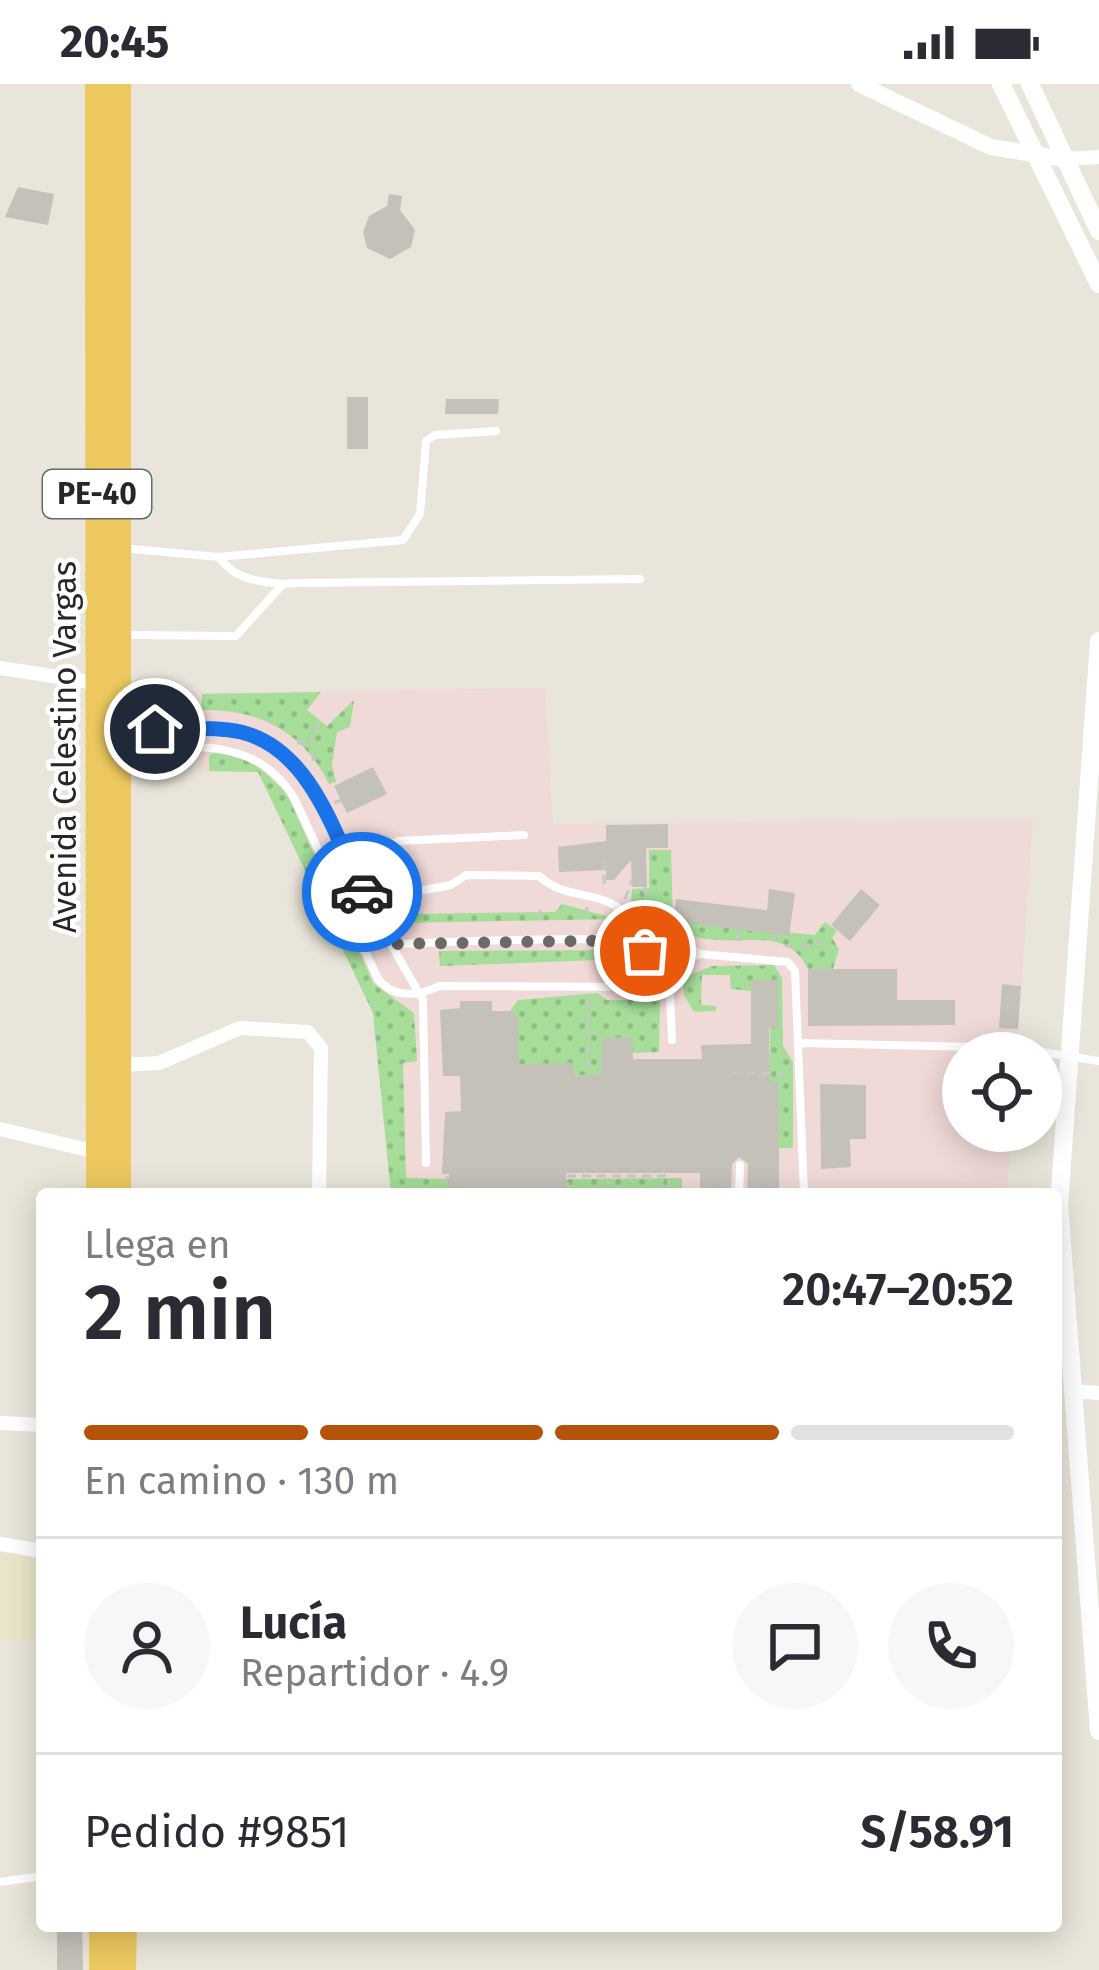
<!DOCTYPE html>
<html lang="es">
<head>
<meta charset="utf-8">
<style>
	body { margin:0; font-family:"Fira Sans",sans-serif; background:#f7f7f7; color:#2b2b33; height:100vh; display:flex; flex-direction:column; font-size:45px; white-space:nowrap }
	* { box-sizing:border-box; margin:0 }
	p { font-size:39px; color:#7c7c81 }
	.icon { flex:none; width:66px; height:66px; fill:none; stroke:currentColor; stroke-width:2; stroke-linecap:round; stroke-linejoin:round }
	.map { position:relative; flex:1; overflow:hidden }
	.side { position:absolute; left:36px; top:1104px; width:1026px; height:744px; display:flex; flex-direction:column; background:#fff; border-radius:12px; box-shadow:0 6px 30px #0003 }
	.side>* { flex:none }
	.tools { position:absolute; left:942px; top:948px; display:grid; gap:24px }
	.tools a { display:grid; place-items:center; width:120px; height:120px; border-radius:50%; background:#fff; box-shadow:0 6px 30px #0003; font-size:60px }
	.pin { position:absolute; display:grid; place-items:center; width:102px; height:102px; color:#fff; margin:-51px; border:6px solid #fff; border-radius:50%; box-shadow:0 3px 12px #0007 }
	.courier { position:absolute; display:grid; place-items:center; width:120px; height:120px; margin:-60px; border:9px solid #1a73e8; border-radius:50%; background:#fff; color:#222; box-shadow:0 3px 15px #0007 }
	.headline em { font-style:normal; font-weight:600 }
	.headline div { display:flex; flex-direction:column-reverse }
	.headline { display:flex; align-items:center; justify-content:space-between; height:204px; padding:0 48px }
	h1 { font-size:78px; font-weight:600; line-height:90px }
	.bar { display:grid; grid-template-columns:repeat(4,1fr); gap:18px 12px; align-content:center; height:144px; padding:0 48px }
	.bar i { height:15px; border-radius:9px; background:#e1e1e2 }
	.bar .on { background:#b45309 }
	.bar p { grid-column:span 4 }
	.line { display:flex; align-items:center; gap:30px; padding:0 48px; border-top:3px solid #e1e1e2 }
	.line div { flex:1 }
	.round { display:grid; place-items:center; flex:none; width:126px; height:126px; border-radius:63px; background:#f7f7f7 }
	.status { display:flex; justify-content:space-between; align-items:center; height:84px; padding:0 60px; background:#fff; direction:ltr }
	.status svg { height:33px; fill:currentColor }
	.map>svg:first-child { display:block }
</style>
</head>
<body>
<div class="status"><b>20:45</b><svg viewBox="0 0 49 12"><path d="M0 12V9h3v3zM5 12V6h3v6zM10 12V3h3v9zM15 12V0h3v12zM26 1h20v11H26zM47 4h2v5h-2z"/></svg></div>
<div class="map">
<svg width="1099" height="1886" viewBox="0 0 1099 1886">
	<defs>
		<pattern id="grass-dots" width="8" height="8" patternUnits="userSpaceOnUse" patternTransform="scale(3)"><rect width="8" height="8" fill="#a5dd99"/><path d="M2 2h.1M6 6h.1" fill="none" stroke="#8ebe84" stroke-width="1.8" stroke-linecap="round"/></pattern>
	</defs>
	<rect width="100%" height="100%" fill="#e9e5da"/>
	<!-- education -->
	<path fill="#eae5ca" d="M0,1468l42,7v81h-42z"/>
	<!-- medical -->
	<path fill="#f0dad7" d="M545,604l8,136 480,-5 -16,234h-54v78h48l-4,63h-616l-18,-181 -115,-241 -59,-1 3,-78z"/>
	<!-- grass -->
	<path fill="url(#grass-dots)" d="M321,608l-14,18 20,16 27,-26 -4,27 -13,5 -5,32 4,18 -7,2c-26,-53 -70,-75 -128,-74l1,-16z
		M216,667l35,9 35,32 88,192 40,29 3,48 -14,2 3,115 43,1v10h116l1,-10 116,-1v16h-291l-18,-181 -115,-241 -49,-1v-15z
		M649,766h22l2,71 142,14 10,-13 12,9 -5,7 7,11 -6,20h-25c-19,-40 -57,-26 -92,-29 -33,-3 -63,-15 -85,-37l1,-14 17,-1z
		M383,817l21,13 151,-2 7,-8 55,15 -218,4z
		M625,866l-1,9 -184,7 -1,-15z
		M774,881l8,13 1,68 10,16v86h-14l-49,-66v-7h40v-47h8v-48h-27v11l-20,-2 -1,-14h-28l-1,30 15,1v5l-22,1 -10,-17 -1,-17 29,-12z
		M597,909l10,7h53l-1,52 -27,1 -30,-15 -1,36 -28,2v-12h-55v-47l-8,-6 8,-11z"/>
	<!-- building -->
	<path fill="#c4c1b9" d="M18,103l36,7 -6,31 -43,-8z
		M389,110l13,2 -2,14 15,20 -4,17 -21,12 -23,-11 -4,-16 6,-16 18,-10z
		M347,313h21v52h-21z
		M446,315h53l-1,15h-53z
		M373,683l14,27 -40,19 -13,-27z
		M668,740v24h-22l1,39h-15l-1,-27 -17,20h-8v-10l-47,2 -1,-25 48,-6v-16z
		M769,805l26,4 -6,43 -116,-15 3,-22 91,11z
		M861,805l19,16 -30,36 -19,-16z
		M808,885h89v31h58v25l-147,1z
		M751,896h27v48h-9l1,54h9v112h-32l1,-30 -9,-7 -7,7 -1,30h-31v-21h-134v16h-117v-15h-7l3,-62 16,-1 -1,-35h-17l-3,-66 20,-2v-7h32v10h18l8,6v47l55,-1v13l28,-2 1,-36 30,-1 1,22h69l-1,-14 50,-1z
		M1002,900l19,2 -3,43 -19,-1z
		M820,1000l46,1v54h-16l1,28 -30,2z
		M57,1842h25l1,44h-26z"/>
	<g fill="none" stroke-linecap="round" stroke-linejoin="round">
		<!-- path -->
		<path stroke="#c7c7c7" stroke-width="3" stroke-dasharray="9 6" stroke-linecap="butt" d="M297,660l13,-6
			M313,677l-1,-24 10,-18
			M334,719l7,-3
			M604,776v22h8
			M645,803l3,35
			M625,815l7,-19
			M587,823v15
			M540,826v12
			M688,851l1,-11
			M737,857l1,-12
			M774,857l1,-7
			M785,862l46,-3
			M588,915l1,75
			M731,989l57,1
			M447,1092v15h121v-15h100l1,18
			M608,1094l1,16"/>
		<!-- service -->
		<path stroke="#fff" stroke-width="8" d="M121,464l98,9 184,-17 17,-26 6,-73 9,-6 61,-4
			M219,473c16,23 37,24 64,27
			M126,551l110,1 47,-52 12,-1 345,-4
			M124,646l123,4 37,21 27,30 55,116 57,99 3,163
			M122,663c64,1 136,-13 173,53l83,179c16,20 41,17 61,7l191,1 69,-33
			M331,794l21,-5 7,-14 39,-18 126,-6
			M366,817l85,-16 15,-10 73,1c34,32 81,3 103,68 6,18 0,28 -12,42
			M394,860c49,-1 279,-15 305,10l89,8 7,9 9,223
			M669,887l3,69
			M801,959l216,5 82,13
			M739,1110l1,-29
			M0,1798l42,-6"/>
		<!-- minor -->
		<path stroke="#fff" stroke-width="14" d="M1065,75l34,-2
			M0,584l98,15
			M120,981l39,-2 81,-35 68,4 13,16 -2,146
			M0,1045l101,24
			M1071,1307l28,2
			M0,1339l42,2
			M0,1460l42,7"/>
		<!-- tertiary -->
		<path stroke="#fff" stroke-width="16" d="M859,0l132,63 74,12"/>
		<!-- secondary -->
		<path stroke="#fff" stroke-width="18" d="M1001,0l98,200
			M1030,0l69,147
			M1099,557l-40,564 40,526"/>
		<!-- trunk -->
		<path stroke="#ecc85f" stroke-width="24" d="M97,0l1,1110
			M119,1110v-1110
			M101,1842v44
			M124,1886l1,-44"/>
	</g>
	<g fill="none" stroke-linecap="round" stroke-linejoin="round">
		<!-- done -->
		<path stroke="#6b6a66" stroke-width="12" stroke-dasharray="0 21.6" d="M362,808l32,52 246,-4 5,11"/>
		<!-- route -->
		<path stroke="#1a73e8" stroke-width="15" d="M155,645c28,1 59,-3 86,3 70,17 94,103 121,160"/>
	</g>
	<g text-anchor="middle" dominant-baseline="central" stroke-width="9" stroke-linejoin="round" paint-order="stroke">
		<!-- shield labels -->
		<rect fill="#fff" stroke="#686868" stroke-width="3" x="43" y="386" width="108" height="48" rx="9"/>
		<g font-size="30" font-weight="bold" fill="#272727">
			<text x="97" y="410">PE-40</text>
		</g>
		<!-- street labels -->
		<g font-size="33" fill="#272727" stroke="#fff">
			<text transform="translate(65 663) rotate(-90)">Avenida Celestino Vargas</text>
		</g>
	</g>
</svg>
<div class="tools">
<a><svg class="icon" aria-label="locate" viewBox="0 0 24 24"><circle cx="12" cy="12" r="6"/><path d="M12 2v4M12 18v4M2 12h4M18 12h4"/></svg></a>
</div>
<div class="pin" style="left:645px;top:867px;background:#ea580c"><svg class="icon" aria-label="bag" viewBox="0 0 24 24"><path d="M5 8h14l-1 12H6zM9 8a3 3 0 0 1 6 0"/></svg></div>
<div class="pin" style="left:155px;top:645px;background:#1f2937"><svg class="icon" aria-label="home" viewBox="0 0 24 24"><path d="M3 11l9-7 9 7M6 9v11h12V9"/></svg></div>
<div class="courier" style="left:362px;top:808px"><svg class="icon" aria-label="car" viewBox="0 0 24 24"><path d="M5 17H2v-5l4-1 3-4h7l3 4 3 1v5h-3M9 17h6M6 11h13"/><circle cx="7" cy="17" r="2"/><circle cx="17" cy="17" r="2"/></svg></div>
<section class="side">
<div class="headline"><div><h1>2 min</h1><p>Llega en</p></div><em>20:47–20:52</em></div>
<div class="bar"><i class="on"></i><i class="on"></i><i class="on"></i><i></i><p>En camino · 130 m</p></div>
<div class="line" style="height:216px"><a class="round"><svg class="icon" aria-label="person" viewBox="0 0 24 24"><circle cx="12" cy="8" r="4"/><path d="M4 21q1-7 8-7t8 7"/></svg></a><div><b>Lucía</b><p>Repartidor · 4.9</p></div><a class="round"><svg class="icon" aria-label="chat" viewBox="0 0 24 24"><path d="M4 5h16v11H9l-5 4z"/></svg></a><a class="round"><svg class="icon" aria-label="phone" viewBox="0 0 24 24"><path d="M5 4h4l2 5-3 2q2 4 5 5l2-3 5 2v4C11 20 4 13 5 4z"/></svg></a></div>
<div class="line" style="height:156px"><div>Pedido #9851</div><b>S/58.91</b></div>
</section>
</div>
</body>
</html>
